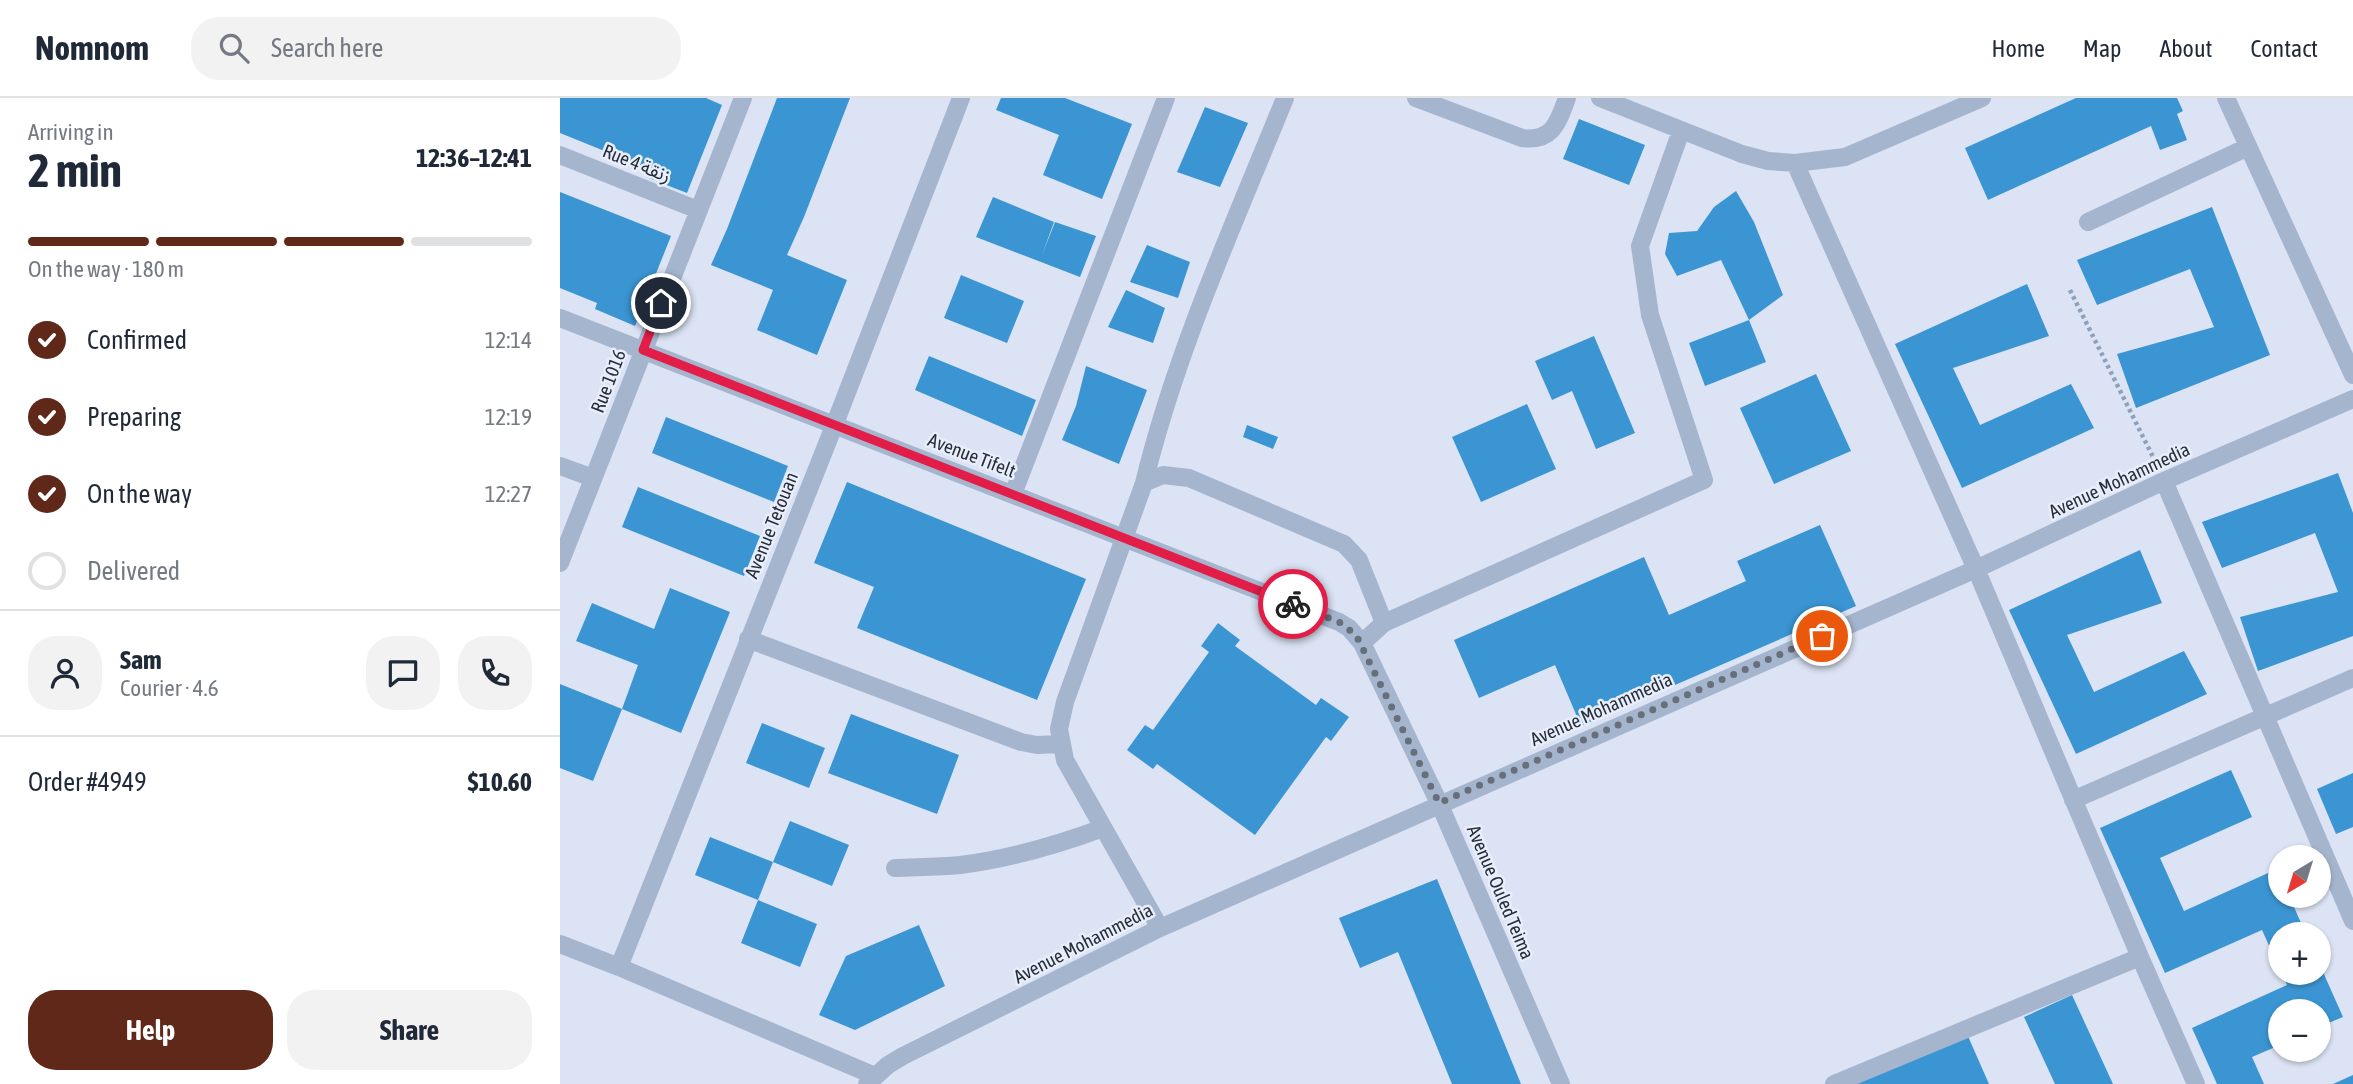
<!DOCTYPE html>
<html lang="en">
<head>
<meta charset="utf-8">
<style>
	body { margin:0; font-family:"Asap Condensed","Noto Sans Arabic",sans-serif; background:#f2f2f3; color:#1f2937; height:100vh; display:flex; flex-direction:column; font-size:26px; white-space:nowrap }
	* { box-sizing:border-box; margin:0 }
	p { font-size:23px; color:#747a83 }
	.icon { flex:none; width:38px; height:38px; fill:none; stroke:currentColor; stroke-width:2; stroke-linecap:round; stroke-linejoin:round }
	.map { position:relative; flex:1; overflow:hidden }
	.sheet { display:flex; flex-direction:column; background:#fff; width:560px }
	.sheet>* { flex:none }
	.needle { width:46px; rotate:218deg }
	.buttons { position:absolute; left:1708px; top:747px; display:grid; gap:14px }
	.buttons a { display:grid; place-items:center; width:63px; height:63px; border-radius:50%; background:#fff; box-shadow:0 2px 5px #0004; font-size:35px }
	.pin { position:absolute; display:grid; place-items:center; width:60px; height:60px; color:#fff; margin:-30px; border:4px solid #fff; border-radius:50%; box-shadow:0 2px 7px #0007 }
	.courier { position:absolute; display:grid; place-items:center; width:70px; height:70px; margin:-35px; border:5px solid #e11d48; border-radius:50%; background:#fff; color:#222; box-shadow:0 2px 9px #0007 }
	.overview em { font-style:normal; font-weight:700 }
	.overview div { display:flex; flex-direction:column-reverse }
	.overview { display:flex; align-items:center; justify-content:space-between; height:119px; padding:0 28px }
	h1 { font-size:46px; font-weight:700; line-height:52px }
	.bar { display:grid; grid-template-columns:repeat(4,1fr); gap:10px 7px; align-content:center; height:84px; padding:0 28px }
	.bar i { height:9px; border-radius:5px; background:#e0e1e3 }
	.bar .selected { background:#5f2818 }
	.bar p { grid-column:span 4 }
	.line { display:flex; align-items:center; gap:18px; padding:0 28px; border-top:2px solid #e0e1e3 }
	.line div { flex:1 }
	.round { display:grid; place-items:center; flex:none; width:74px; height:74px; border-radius:28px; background:#f2f2f3 }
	ol { padding:0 28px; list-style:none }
	li { display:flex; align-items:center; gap:21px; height:77px }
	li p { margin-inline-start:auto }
	li .icon { padding:7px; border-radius:50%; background:#5f2818; color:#fff; stroke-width:4 }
	li:last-child { color:#747a83 }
	li i { width:38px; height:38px; border:4px solid #e0e1e3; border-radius:50% }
	.primary-button { display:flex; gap:14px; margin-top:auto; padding:14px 28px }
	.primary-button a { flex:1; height:80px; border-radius:28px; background:#5f2818; color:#fff; font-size:28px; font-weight:700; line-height:80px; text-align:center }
	.primary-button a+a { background:#f2f2f3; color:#1f2937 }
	header { display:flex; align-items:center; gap:42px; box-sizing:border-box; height:98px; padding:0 35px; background:#fff; border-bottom:2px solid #e0e1e3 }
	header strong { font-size:33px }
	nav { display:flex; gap:38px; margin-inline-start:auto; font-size:24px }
	.search { width:490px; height:63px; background:#f2f2f3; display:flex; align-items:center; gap:18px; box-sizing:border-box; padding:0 24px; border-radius:28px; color:#747a83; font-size:26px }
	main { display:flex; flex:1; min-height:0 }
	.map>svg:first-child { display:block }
</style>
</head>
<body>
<header>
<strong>Nomnom</strong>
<div class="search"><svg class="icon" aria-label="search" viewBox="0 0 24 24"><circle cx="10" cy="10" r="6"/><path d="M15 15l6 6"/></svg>Search here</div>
<nav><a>Home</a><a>Map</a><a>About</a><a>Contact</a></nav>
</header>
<main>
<section class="sheet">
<div class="overview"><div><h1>2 min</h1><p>Arriving in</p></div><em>12:36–12:41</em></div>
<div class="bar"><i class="selected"></i><i class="selected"></i><i class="selected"></i><i></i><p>On the way · 180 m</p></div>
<ol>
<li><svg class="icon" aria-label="check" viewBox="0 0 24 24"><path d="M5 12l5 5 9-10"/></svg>Confirmed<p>12:14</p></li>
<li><svg class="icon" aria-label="check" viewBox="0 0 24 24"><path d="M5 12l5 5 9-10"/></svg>Preparing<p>12:19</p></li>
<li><svg class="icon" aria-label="check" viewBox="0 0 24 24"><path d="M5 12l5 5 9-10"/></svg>On the way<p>12:27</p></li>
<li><i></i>Delivered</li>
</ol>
<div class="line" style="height:126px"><a class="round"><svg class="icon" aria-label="person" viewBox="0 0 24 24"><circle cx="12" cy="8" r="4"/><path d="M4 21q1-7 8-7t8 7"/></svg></a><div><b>Sam</b><p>Courier · 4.6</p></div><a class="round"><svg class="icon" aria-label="chat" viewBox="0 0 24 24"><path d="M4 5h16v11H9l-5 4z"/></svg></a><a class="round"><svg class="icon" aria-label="phone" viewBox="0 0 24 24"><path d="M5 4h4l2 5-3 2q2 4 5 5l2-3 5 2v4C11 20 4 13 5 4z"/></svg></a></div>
<div class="line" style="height:91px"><div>Order #4949</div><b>$10.60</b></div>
<div class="primary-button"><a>Help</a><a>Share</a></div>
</section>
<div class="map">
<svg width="1793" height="986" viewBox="0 0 1793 986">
	<rect width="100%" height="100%" fill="#dbe3f4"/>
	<!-- building -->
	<path fill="#3b95d2" d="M0,0h146l16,7 -35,88 -41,-16 3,-8 -89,-36z
		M217,0h73l-46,119 -17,38 60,25 -30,75 -60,-25 16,-40 -62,-25 16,-36z
		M441,0h64l67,26 -30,75 -59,-24 16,-40 -63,-25z
		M1516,0h101l6,13 -6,3 10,26 -27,10 -9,-24 -163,74 -23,-52z
		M645,9l43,16 -28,64 -43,-15z
		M1019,21l66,26 -16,40 -66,-26z
		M1176,93l18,31 29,73 -34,25 -28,-60 -44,16 -12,-22 4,-21 28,-2 17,-24z
		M0,94l111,44 -36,90 -40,-17 2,-6 -37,-15z
		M433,99l61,25 -12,33 13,-33 41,14 -16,41 -104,-40z
		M1652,109l58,148 -134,53 -19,-54 97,-27 -24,-58 -93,36 -20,-45z
		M587,147l43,17 -12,36 -48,-16z
		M401,177l63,26 -17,42 -63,-25z
		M1467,186l22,52 -96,32 27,57 91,-41 23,44 -132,60 -67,-144z
		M566,192l39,18 -12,35 -45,-16z
		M1189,222l17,42 -61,24 -16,-43z
		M1034,238l41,97 -39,16 -24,-58 -20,9 -17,-39z
		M369,258l107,44 -14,36 -107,-46z
		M526,268l61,24 -28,74 -57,-24 14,-34z
		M1256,276l35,77 -77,33 -34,-76z
		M967,306l29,65 -75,33 -29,-65z
		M106,319l122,49 -14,36 -122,-49z
		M687,327l31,12 -5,12 -30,-12z
		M1778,375l15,40v123l-95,35 -18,-54 98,-25 -23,-59 -93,35 -20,-46z
		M287,384l239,97 -49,121 -180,-72 17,-41 -60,-24z
		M78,389l122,49 -16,40 -122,-49z
		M1260,427l36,81 -275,120 -26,-61 -76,33 -25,-58 190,-83 25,58 77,-34 -9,-20z
		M1580,452l22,53 -95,32 27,57 90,-41 23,43 -131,60 -67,-144z
		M110,490l60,24 -49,121 -59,-24 -29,72 -33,-13v-84l62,25 16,-44 -62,-24 16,-38 62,26z
		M658,525l22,17 -5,6 81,59 5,-7 28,19 -18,24 -5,-4 -71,98 -98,-71 -4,5 -26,-19 18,-25 8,5 56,-78 -8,-6z
		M291,616l108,41 -22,59 -109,-41z
		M202,625l63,25 -16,40 -63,-25z
		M1671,672l21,47 -92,41 24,53 93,-42 3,8v19h9l17,38h-26v36l-18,-40 -97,43 -65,-145z
		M1793,675v54l-17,7 -19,-45z
		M230,723l59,24 -17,41 -59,-24z
		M150,739l63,25 -15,38 59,24 -17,43 -59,-24 17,-43 -63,-25z
		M877,781l84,205h-69l-54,-132 -38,16 -21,-50z
		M359,827l26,61 -90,44 -36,-15 27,-59z
		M1759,865l24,54 -24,10v-15h-39v33l-28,12 12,27h-47l-25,-56 95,-43 -5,-12h37z
		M1512,897l41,89h-58l-31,-67z
		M1407,936l22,50h-137z
		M1793,977v9h-20z"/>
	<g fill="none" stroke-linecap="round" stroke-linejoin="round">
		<!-- path -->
		<path stroke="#8fa1ba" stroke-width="4.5" stroke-dasharray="3.5 3.5" stroke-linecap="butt" d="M1510,192l85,171"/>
		<!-- minor -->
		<path stroke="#a5b5ce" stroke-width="18" d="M856,0l106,40c31,4 36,-16 45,-40
			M1040,0l142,56 26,7 27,2 50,-6 137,-59
			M1666,0l127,277
			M0,57l138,55
			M1235,65l181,406 164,388 56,127
			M1528,124l160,-75
			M0,220l779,304 10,6 13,15 77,160 122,281
			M0,368l33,12
			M1604,383l189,440
			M584,385c32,-132 90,-259 141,-385
			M453,396l153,-396
			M0,465l183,-465
			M188,541l273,103 16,3 23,-1
			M802,545l22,-20 320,-143 -54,-165 -10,-69 41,-115
			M1513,702l280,-122
			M335,770c22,-1 44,-1 65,-3 49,-6 97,-20 143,-37
			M600,830l-95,-168 -6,-31 6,-27 79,-219 19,-8 26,3 155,66 15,16 25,63
			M0,846l59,23 256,109
			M59,869l215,-541 127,-328
			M307,986l21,-19 15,-9 257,-128 816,-359 188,-88 189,-82
			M1274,986l306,-127"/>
	</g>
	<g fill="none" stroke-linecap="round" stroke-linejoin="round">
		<!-- done -->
		<path stroke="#666f7a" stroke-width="7" stroke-dasharray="0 12.6" d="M733,506l46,18 17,13 83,168 383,-167"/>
		<!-- route -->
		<path stroke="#e11d48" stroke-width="9" d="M101,205l-18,47 650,254"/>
	</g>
	<g text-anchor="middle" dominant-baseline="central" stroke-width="5" stroke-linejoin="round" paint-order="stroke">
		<!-- street labels -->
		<g font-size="19" fill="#273039" stroke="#e8eefb">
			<text transform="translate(77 65) rotate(22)">Rue 4 زنقة</text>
			<text transform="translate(48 283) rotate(-69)">Rue 1016</text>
			<text transform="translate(412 357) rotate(21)">Avenue Tifelt</text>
			<text transform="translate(1559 382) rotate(-25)">Avenue Mohammedia</text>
			<text transform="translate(211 427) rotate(-68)">Avenue Tetouan</text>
			<text transform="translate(1041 611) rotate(-24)">Avenue Mohammedia</text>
			<text transform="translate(941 794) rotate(67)">Avenue Ouled Teima</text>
			<text transform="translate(523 845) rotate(-27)">Avenue Mohammedia</text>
		</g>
	</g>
</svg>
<div class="buttons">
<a><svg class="needle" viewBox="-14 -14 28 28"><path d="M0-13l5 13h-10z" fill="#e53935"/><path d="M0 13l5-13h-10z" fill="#747a83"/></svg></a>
<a>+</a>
<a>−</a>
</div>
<div class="pin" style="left:1262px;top:538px;background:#ea580c"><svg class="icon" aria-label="bag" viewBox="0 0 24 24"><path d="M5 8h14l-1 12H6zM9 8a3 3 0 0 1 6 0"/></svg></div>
<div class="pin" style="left:101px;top:205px;background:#1f2937"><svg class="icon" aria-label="home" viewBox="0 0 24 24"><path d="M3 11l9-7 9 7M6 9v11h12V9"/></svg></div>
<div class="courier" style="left:733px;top:506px"><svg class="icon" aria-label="bike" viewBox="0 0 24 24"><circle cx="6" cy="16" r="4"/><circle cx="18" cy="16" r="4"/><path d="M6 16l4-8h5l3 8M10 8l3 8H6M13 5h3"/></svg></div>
</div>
</main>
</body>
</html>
